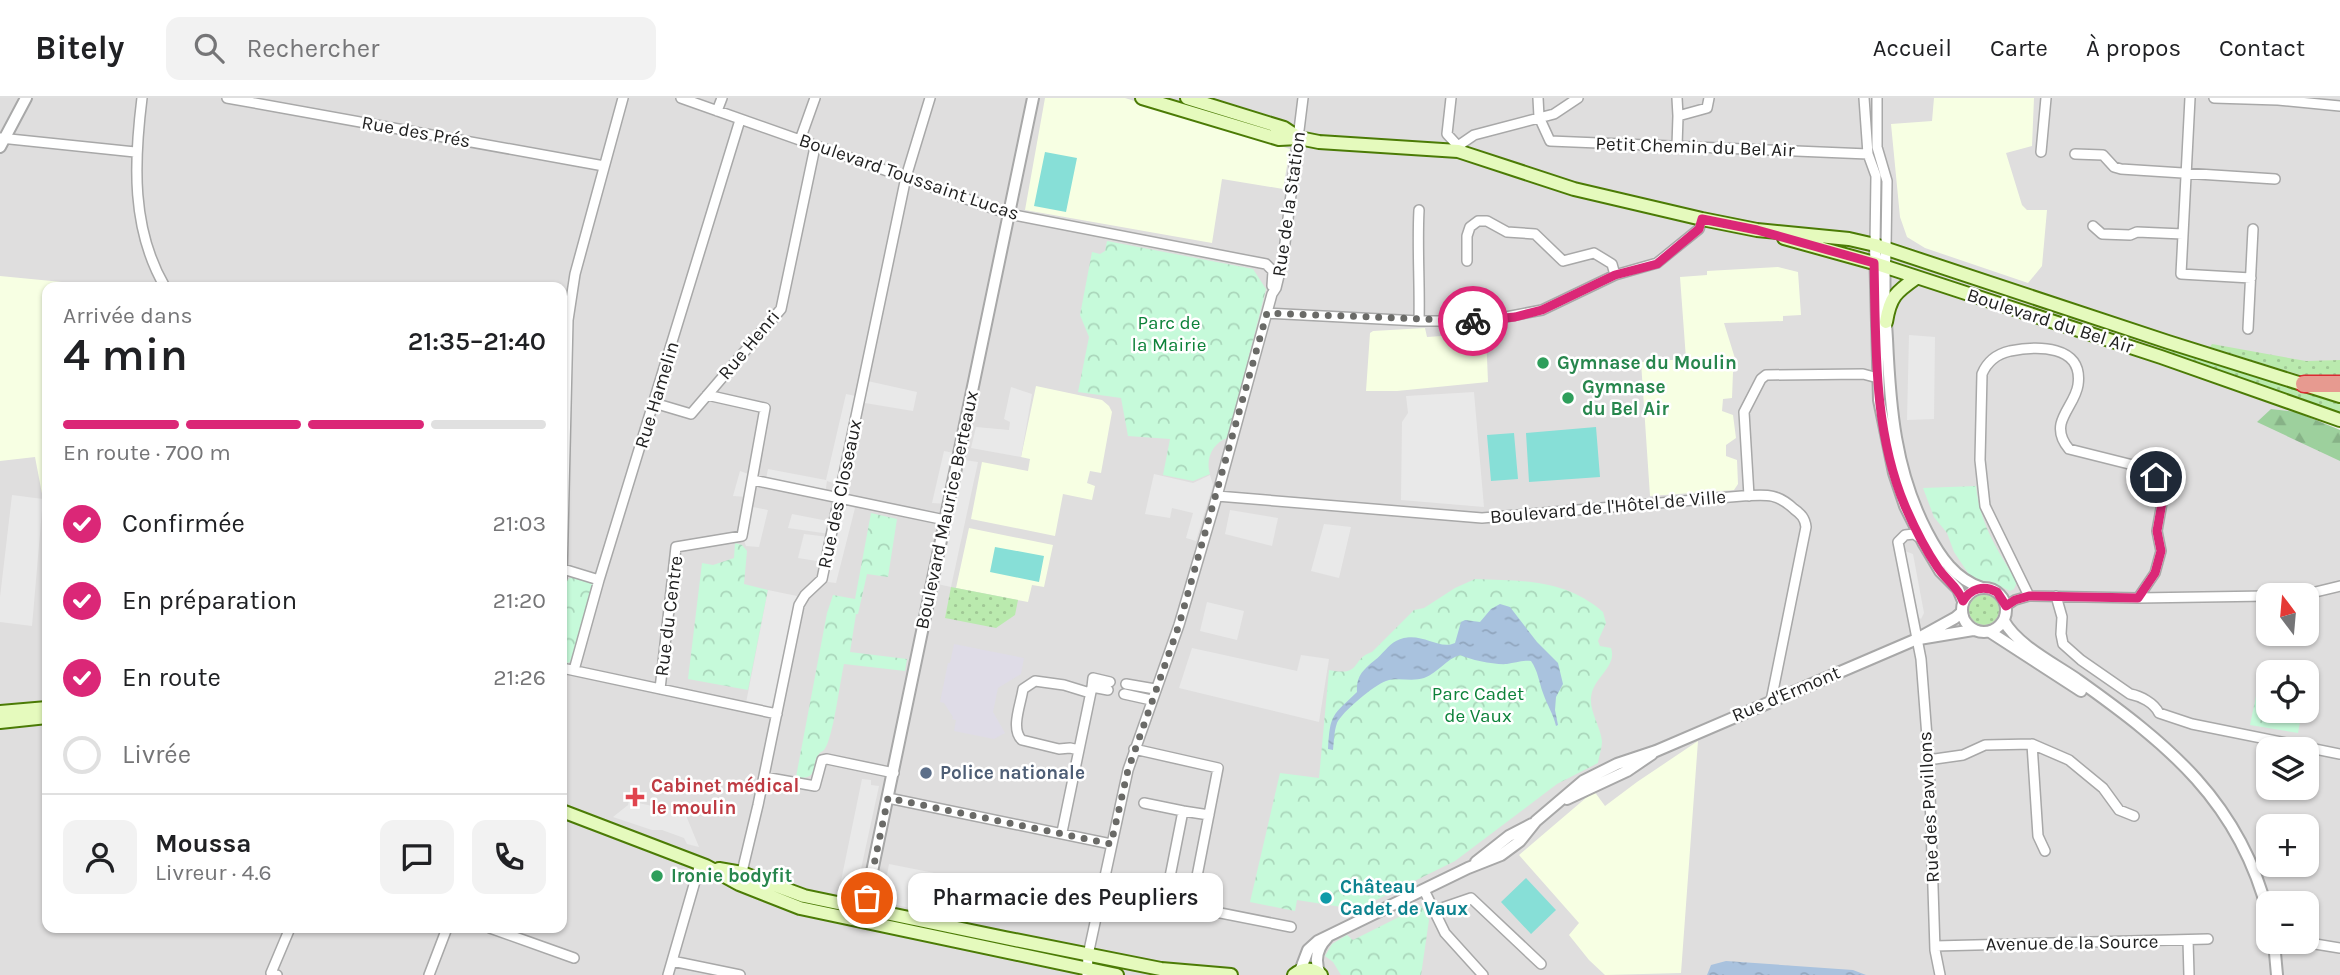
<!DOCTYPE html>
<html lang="fr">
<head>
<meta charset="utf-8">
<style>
	body { margin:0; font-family:Karla,sans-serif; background:#f2f2f2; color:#202124; height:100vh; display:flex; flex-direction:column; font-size:26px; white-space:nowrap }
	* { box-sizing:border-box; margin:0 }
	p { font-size:23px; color:#757577 }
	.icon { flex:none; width:38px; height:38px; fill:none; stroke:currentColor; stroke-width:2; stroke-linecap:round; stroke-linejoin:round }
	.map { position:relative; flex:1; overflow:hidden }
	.details { position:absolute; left:42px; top:184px; width:525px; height:651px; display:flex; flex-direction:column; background:#fff; border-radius:14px; box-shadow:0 2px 5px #0004 }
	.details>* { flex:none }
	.needle { width:46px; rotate:344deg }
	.buttons { position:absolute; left:2256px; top:485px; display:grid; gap:14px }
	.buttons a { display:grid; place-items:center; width:63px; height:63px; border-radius:14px; background:#fff; box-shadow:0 2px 5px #0004; font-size:35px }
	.pin { position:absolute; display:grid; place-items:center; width:60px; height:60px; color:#fff; margin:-30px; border:4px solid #fff; border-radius:50%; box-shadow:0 2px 7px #0007 }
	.courier { position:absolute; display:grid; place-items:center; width:70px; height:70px; margin:-35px; border:5px solid #db2777; border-radius:50%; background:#fff; color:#222; box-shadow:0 2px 9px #0007 }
	.bubble { position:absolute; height:49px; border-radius:14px; background:#fff; box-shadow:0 2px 5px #0004; font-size:23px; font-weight:600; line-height:49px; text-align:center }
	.overview em { font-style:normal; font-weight:600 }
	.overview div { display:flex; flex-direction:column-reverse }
	.overview { display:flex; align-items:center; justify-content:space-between; height:119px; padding:0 21px }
	h1 { font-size:46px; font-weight:600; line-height:52px }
	.bar { display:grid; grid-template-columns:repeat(4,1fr); gap:10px 7px; align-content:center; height:84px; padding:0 21px }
	.bar i { height:9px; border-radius:5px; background:#e0e0e0 }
	.bar .selected { background:#db2777 }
	.bar p { grid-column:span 4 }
	.line { display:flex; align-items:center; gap:18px; padding:0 21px; border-top:2px solid #e0e0e0 }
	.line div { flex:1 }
	.round { display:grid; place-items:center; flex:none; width:74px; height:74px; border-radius:14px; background:#f2f2f2 }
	ol { padding:0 21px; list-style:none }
	li { display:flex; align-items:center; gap:21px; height:77px }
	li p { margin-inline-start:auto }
	li .icon { padding:7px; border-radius:50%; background:#db2777; color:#fff; stroke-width:4 }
	li:last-child { color:#757577 }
	li i { width:38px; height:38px; border:4px solid #e0e0e0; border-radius:50% }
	header { display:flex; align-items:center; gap:42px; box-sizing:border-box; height:98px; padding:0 35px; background:#fff; border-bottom:2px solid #e0e0e0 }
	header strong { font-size:33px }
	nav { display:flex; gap:38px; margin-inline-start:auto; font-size:24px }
	.search { width:490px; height:63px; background:#f2f2f2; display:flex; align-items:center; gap:18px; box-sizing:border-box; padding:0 24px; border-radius:14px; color:#757577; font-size:26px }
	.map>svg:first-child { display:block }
</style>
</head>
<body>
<header>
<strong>Bitely</strong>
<div class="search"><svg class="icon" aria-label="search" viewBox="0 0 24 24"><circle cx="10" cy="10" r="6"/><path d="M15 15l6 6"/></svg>Rechercher</div>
<nav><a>Accueil</a><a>Carte</a><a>À propos</a><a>Contact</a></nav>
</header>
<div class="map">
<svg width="2340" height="877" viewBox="0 0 2340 877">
	<defs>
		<pattern id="grass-dots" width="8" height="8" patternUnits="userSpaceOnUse" patternTransform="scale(1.75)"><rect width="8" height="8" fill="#baeaae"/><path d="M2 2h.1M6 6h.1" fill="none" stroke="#a0c895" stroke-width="1.8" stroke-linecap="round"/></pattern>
		<pattern id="forest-firs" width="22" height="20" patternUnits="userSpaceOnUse" patternTransform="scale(1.75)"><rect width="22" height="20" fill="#9dd09d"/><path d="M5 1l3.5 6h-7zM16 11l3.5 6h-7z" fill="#87b287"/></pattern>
		<pattern id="park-crowns" width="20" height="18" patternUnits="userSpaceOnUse" patternTransform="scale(1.75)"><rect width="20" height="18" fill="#c6fada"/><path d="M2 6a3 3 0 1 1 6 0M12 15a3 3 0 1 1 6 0" fill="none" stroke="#aad6bb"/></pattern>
		<pattern id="water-ripples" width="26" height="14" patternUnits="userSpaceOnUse" patternTransform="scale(1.75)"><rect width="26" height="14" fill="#a9c2de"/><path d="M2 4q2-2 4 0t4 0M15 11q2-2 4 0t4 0" fill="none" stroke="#91a6be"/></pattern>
	</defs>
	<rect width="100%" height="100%" fill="#f1f1e8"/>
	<!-- residential -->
	<path fill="#dfdede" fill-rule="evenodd" d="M0,0h2340v262l-34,2 -10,49 44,19v545h-2340zM47,189h515v641h-515zM2268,497h38v39h-38zM2268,574h38v38h-38zM2268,651h38v39h-38zM2268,728h38v38h-38zM2268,805h38v39h-38z"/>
	<!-- education -->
	<path fill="#f7ffe3" d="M1045,0h80l165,51 -7,40 -61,-10 -10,64 -187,-33z
		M1934,0h100l-2,48 -26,7 16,52 5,5h20l-5,56 -14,17 -103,-35 -18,-11 -7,-20 -9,-93 41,-3z
		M1778,169l20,5 3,43 -18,1v5l-59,2 14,45 -5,4 -1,26 -9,1 -1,12 11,4 3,23 -10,7v11l11,4 1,24 -4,6 -84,6 -9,-134 45,-3 -6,-82 27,-2v-4z
		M0,178l62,6v5h-15v213l-4,-1 -8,-42 -35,4z
		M1425,230l2,9 59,-4 2,49 -91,9h-31l4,-58 3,-2z
		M1036,288l66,14 7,6 3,6 -11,61 -11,-2 -3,12 8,3 -3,14 -29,-6 -8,42 -84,-17 11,-57 46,9 2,-12 -9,-2z
		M969,430l84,17 -9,42 -12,-2 -4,17 -72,-14z
		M1698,643l-17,232 -76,2 -16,-15 -20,-25 10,-12 -60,-68 75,-64 11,15 32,-24z"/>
	<!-- grass -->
	<path fill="url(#grass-dots)" d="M2212,246l94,17 34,-1v19l-30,-1 -100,-31z
		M2160,250l80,22 100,33v11l-178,-63z
		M951,489l67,13 -3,15 -19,13 -51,-10z
		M1969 512a15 15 0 1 1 30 0a15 15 0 1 1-30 0Z"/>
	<!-- forest -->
	<path fill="url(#forest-firs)" d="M2271,311l25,3 44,18v31l-83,-39z"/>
	<!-- park -->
	<path fill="url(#park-crowns)" d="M1107,143l146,28 13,20 -38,149c-15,4 -23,21 -18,36l-17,7 -30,-6 7,-36 -42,-3 -7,-38 -43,-6 11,-55 -9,-22 12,-63 8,2 5,-3z
		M1976,388c4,39 21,63 41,96l-3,7 -4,2 -21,-10 -15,-1 -4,-4 -16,-24 -7,-19 -13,-16 -11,-29z
		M871,415l26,6 -9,58 -21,-3 -9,40h-2l-6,38 57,7 -2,12 -61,-7c-4,17 -11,76 -20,86 -2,2 -4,2 -5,4 -9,11 1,27 -23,23l31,-164 6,-18 22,4z
		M735,445l7,2 5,6 -3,33 24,6 -20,100 -60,-11 14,-116 11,2 21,-7z
		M572,479l21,5 -22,80 -9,2v-55l5,-29z
		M1475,481c48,2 90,0 128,33l3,11 -8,18 2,5 11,2c6,17 -14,28 -19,44 -5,17 8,32 10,49 0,7 -3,15 -4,22l-41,21 -102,77 -93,46 -14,1 -51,-8 -2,11 -45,-9 30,-129 39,5 10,-108c34,7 21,-11 43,-18l42,-42 10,-2 31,-20z
		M2256,598l12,3v11l34,1 -4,22 -48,-8z
		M1421,808l8,14 -8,55h-80l-8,-13 -8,-6 7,-12 15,-9 6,5z"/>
	<!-- pitch -->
	<path fill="#87dfd7" d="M1045,54l32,6 -11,54 -32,-6z
		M1596,329l4,50 -71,5 -3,-49z
		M1514,335l4,46 -27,2 -4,-46z
		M995,449l49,9 -5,26 -49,-10z
		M1526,780l30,32 -25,24 -30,-32z"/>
	<!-- parking -->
	<path fill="#e9e9e9" d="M1909,237l26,2 -1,82 -27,1z
		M863,282l54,12 -4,19 -54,-9 -17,84 -15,-5 -2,13 -60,-11 3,-14 58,11 20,-86 14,3z
		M1011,289l21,7 -11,63 -50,-9 5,-21 33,3 1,-8 -6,-3z
		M1474,294l10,115 -83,-7 1,-78 6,-9 -2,-17z
		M944,353l15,3 -1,5 20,3 -27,125 -18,-4 15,-79 -16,-1z
		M740,373l14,5 -6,30 20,4 -9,37 -13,-1 -4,-10 5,-39 -14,-1z
		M1154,376l39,9 17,-8 3,10 -17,56 -10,-3 7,-25 -21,-5 -2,10 -25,-4z
		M12,397l31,4 -11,127 -32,-4v-25z
		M838,405l17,5 -19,75 -17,-2 4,-19 -25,-4 6,-24 25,3 1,-3 -42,-6 4,-14 41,8z
		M1230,412l48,8 -6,28 -47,-12z
		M1324,426l27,3 -12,51 -28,-7z
		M1902,452l11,4 11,59 -3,6 -6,-5z
		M768,492l29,6 -21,107 -7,4 -23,-4z
		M1207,504l37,9 -7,29 -37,-9z
		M1192,550l105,23 4,-16 28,4 -10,63 -140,-34z
		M862,681l9,1v5l8,1 -20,92 -10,-2 -2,7 -6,-2z
		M629,703l56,12 14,34 -12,-3 -3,-6 -22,-8h-10l-39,-13 15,-12z
		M889,766l95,19 -2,11 -25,-4 -6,27 -59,-13 -9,-8z"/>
	<!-- plaza -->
	<path fill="#dfdce7" d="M954,546l70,14 -3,16 -23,14 -5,24 12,21 -11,6 -40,-8 2,-11 -4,-1 1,-2 -9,-14 -4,-1 8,-39h2z"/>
	<!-- water -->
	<path fill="url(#water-ripples)" d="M1500,506l10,3 27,35 21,21 5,21 -7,13 -1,13 3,15 -2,1c-3,-13 -9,-21 -13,-33 -4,-11 -5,-22 -12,-32 -9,-1 -16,2 -24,3 -12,1 -36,-4 -47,-9 -14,4 -22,18 -36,23 -12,4 -26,-1 -38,3 -12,4 -44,31 -49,42 -3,8 -3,19 -4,27l-5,-1c2,-35 4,-33 29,-57 -1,-16 6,-22 18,-32 7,-5 13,-15 21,-19 24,-12 41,10 59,2l6,-21 4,-2 15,2 11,-13z
		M1726,863l127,9 13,5h-159l4,-10z"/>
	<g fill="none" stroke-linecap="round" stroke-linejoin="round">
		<defs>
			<path id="minor" d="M142,0c-8,64 -11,131 23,189
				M227,0l377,68
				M681,0l328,116 257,50 7,7 -1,15
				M1451,0l-4,36 11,12
				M1538,0l1,19 11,24 318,13
				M1677,0l1,18
				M1864,0l4,56 8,22 -1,69
				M1877,0v49l10,34 -1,67
				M2190,0l-9,176 70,4
				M2214,0l64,2 62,6
				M717,13l5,-13
				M0,40l135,14
				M800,42l15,-42
				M1458,48l16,-11 80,-21 24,-16
				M1677,48l1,-30 29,-8 2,-10
				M2041,54l5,-54
				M2075,56l28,1 11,12 7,2 154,10
				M2093,128l9,8 28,1 7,-3 46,2
				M1467,163v-25l3,-9 8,-6h9l20,11 28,2 28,27 31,-8 18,11 3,11 42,-12 42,-34 3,-10
				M1267,215l152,8h66l57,-11 73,-35
				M1419,223c1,-38 -2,-74 0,-111
				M2248,231l5,-100
				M654,305l37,11 90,-105 34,-162
				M753,382l192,40
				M1217,398l265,22 260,-22c23,-1 34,-4 52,13 7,5 11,9 12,18l-35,174
				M1749,398l-5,-84 17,-33 5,-4 97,-1 15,4
				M1920,440l-6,-4 -9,1 -7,7 23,117 8,104 6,187 5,25
				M563,471l36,11
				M562,480l6,-258 7,-46 48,-176
				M2303,497l37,-9
				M2029,498l-44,-90 -5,-46 2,-86c5,-12 15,-20 28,-23 26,-5 74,-7 68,34 -2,14 -14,26 -17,39 -2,10 2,18 8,25l80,20 16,17 -8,45 4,20 -6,22 -17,25
				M2056,498l6,21 -1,17 2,10 18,16 49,34c11,2 24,9 29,19l33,11 148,30
				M2006,508l9,-6 14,-4 109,2 130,-2
				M562,570l215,46
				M574,572l25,-90 141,-460
				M1126,586l29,5
				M1092,589l1,-9 17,4
				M660,591l16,-142 66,-11 23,-128 -58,-13
				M1124,596l27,6
				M2032,646l6,92 7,15
				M1134,651l84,19 -27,139
				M1079,652l-9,-2 -11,1 -37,-9c-12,-11 -1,-36 1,-51l12,-8 29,4 26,8
				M1928,662l35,-5 22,-10 47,-1 37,16 34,28 16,22 15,6
				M764,679l51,9 7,-26 5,-1 67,14
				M888,700l223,46
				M1144,705l39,8 -18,91 126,25
				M1183,713l26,4
				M1062,734l30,-145 16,3
				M741,778l17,-71 41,-200 6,-10 17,-16 84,-402 24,-79
				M1424,792l21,43 38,42
				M1433,813l38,-13 70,66
				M490,830l84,30
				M2188,842l1,35
				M2303,844l37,6
				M1935,848l273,-7
				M672,863l68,14
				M277,877l-6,-2 19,-45
				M429,877l18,-47
				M668,877l32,-111
				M1087,877l1,-20 40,-185 51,-145 38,-129 55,-202 4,-6 7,-29 20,-161"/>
			<path id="tertiary" d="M0,49l26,-49
				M1875,147l4,155 15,73 11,33 19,38 16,27 18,18 5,12
				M1886,150c-3,30 -1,61 1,91 3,68 8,132 40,193 13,25 28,47 55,56
				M1962 512a22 22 0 1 1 44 0a22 22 0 1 1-44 0Z
				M2004,523c13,24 51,43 74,59 90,64 162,122 190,234
				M1990,534l91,59
				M1919,541l54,-9
				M1567,701l60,-28 25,-17
				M1476,764l33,-26 23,-12
				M863,817l170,-817
				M2274,844l3,33
				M1300,873l8,-21 10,-9 150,-73 33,-13 19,-14 16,-20 47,-40 34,-17 39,-13 261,-112 38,-21 7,-6
				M1320,876c-6,-14 -3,-26 7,-36"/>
			<path id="secondary" d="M1142,0l137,41 20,-1 20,4 139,9 116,38 128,30 55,11 92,9 26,6 293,97 172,54
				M1187,0l97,30 15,10
				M1784,140l90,25 287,94 179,63
				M1886,224c4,-25 10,-30 30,-44
				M0,614l47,-4
				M0,624l47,-5
				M562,713l144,55 33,18 61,24 317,67
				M719,771l23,4 62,23 201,42 156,31 70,6
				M1294,877c9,-7 18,-7 27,0"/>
			<path id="motorway" d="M2304,286h36"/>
		</defs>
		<!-- minor casing -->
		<use href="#minor" stroke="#a8a8a8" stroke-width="12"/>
		<!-- tertiary casing -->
		<use href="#tertiary" stroke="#a8a8a8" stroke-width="14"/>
		<!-- secondary casing -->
		<use href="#secondary" stroke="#4b7b05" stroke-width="16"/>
		<!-- motorway casing -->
		<use href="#motorway" stroke="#db2931" stroke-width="19"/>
		<!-- minor -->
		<use href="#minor" stroke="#fff" stroke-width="9"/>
		<!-- tertiary -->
		<use href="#tertiary" stroke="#fff" stroke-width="10"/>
		<!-- secondary -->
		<use href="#secondary" stroke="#e5fabd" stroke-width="12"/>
		<!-- motorway -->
		<use href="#motorway" stroke="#e79a90" stroke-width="16"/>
	</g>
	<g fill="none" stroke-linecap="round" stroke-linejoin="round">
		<!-- done -->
		<path stroke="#6a6a67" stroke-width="7" stroke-dasharray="0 12.6" d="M867,800l21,-100 223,46 17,-74 51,-145 88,-312 206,8"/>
		<!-- route -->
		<path stroke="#db2777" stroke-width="9" d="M1473,223l42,-4 27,-7 73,-35 42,-11 42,-35 3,-10 55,11 117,33c2,82 -1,167 31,243 9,21 20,43 33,62 8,12 20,19 25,33 8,-13 21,-16 34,-9l9,14 9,-6 14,-4 109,2 17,-25 6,-22 -4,-20 8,-45 -9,-9"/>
	</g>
	<!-- markers -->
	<g fill="#2e9e5b" stroke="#fff" stroke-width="2.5">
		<circle cx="1543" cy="265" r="7"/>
		<circle cx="1568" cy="300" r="7"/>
		<circle cx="657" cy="778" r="7"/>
	</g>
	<circle fill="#5c6f8a" stroke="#fff" stroke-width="2.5" cx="926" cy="675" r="7"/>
	<path fill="#e0444e" stroke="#fff" stroke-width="2.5" d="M631.5 688.5h7v7h7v7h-7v7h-7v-7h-7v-7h7z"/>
	<circle fill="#0f9aa8" stroke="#fff" stroke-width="2.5" cx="1326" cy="800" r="7"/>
	<g text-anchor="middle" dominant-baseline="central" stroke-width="5" stroke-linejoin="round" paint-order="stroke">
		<!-- street labels -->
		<g font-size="19" fill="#212121" stroke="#fff">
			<text transform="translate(416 34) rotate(10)">Rue des Prés</text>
			<text transform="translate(1695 49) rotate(2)">Petit Chemin du Bel Air</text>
			<text transform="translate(909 79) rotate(19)">Boulevard Toussaint Lucas</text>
			<text transform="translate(1289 106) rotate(-82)">Rue de la Station</text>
			<text transform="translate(2050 223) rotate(18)">Boulevard du Bel Air</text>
			<text transform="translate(749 247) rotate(-50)">Rue Henri</text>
			<text transform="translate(657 297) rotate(-73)">Rue Hamelin</text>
			<text transform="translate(840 396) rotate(-78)">Rue des Closeaux</text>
			<text transform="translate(1608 409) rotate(-5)">Boulevard de l'Hôtel de Ville</text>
			<text transform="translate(947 412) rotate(-78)">Boulevard Maurice Berteaux</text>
			<text transform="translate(669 518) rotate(-83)">Rue du Centre</text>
			<text transform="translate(1786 596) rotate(-23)">Rue d'Ermont</text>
			<text transform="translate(1929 709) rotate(-93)">Rue des Pavillons</text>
			<text transform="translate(2072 845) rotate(-1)">Avenue de la Source</text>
		</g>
		<!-- park labels -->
		<g font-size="19" fill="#0c8239" stroke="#fff">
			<text x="1169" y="225">Parc de<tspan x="1169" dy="22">la Mairie</tspan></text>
			<text x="1478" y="596">Parc Cadet<tspan x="1478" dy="22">de Vaux</tspan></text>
		</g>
		<!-- leisure labels -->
		<g font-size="19" font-weight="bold" fill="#27864d" stroke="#fff" text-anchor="start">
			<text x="1557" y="265">Gymnase du Moulin</text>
			<text x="1582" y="289">Gymnase<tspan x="1582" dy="22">du Bel Air</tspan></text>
			<text x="671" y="778">Ironie bodyfit</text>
		</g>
		<!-- service labels -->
		<g font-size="19" font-weight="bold" fill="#4e5e75" stroke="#fff" text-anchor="start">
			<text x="940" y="675">Police nationale</text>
		</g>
		<!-- health labels -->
		<g font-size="19" font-weight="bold" fill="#be3a42" stroke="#fff" text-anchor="start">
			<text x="651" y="688">Cabinet médical<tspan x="651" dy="22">le moulin</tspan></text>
		</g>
		<!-- culture labels -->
		<g font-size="19" font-weight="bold" fill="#0d838f" stroke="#fff" text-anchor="start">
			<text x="1340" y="789">Château<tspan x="1340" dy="22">Cadet de Vaux</tspan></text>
		</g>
	</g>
</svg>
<div class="buttons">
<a><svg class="needle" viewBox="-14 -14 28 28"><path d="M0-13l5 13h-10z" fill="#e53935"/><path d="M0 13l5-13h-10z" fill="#757577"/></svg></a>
<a><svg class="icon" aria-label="locate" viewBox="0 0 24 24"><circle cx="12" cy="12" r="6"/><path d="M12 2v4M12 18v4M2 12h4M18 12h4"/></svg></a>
<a><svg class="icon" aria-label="layers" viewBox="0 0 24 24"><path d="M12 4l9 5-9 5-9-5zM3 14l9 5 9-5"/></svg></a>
<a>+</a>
<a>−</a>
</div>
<div class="pin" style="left:867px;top:800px;background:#ea580c"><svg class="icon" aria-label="bag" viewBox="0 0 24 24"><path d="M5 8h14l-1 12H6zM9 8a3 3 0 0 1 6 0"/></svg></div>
<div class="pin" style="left:2156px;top:379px;background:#1f2937"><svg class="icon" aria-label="home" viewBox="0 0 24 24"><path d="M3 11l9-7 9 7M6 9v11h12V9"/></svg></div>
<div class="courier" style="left:1473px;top:223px"><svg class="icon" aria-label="bike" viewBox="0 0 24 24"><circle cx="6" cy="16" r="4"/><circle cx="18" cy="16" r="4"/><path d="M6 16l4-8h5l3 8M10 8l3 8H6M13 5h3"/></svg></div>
<div class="bubble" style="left:908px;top:775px;width:315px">Pharmacie des Peupliers</div>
<section class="details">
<div class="overview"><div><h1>4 min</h1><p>Arrivée dans</p></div><em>21:35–21:40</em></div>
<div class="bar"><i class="selected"></i><i class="selected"></i><i class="selected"></i><i></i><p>En route · 700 m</p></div>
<ol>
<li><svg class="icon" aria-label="check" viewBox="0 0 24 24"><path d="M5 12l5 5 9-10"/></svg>Confirmée<p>21:03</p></li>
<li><svg class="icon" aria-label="check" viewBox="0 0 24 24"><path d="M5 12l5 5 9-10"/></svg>En préparation<p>21:20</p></li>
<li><svg class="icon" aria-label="check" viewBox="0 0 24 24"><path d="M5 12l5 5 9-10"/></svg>En route<p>21:26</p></li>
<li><i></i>Livrée</li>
</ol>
<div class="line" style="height:126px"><a class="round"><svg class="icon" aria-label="person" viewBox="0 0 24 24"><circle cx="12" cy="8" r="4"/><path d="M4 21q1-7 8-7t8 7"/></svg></a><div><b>Moussa</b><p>Livreur · 4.6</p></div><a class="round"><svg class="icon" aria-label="chat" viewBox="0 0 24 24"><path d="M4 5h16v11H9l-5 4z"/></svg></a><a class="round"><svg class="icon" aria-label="phone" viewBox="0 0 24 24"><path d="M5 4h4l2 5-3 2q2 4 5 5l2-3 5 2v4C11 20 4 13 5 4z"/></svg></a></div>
</section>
</div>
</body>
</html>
